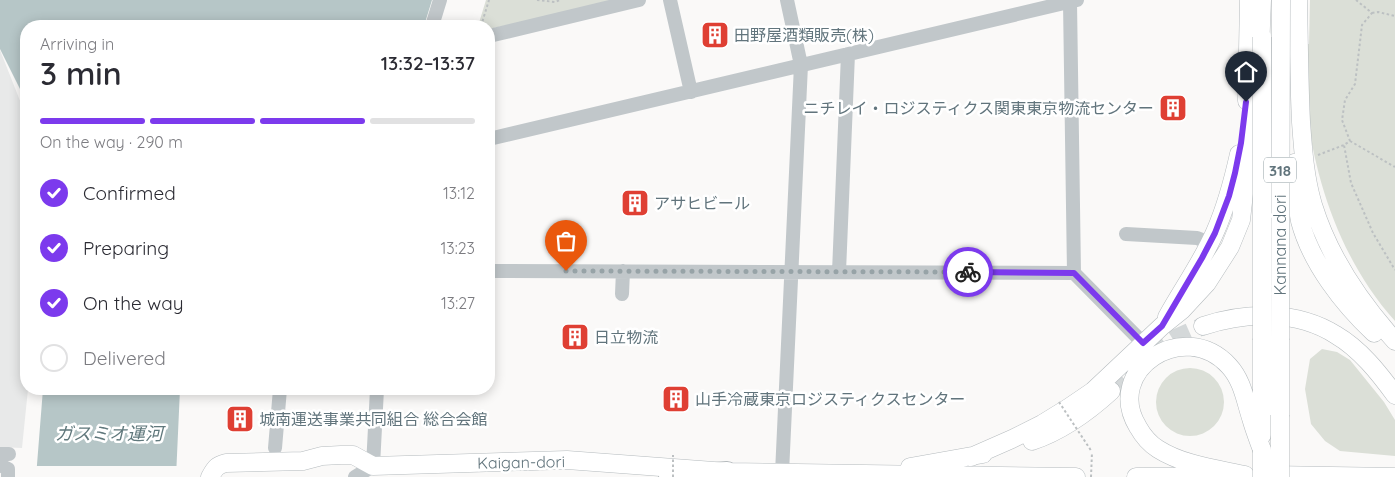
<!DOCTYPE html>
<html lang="en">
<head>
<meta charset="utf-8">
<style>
	body { margin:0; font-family:Quicksand,"Noto Sans JP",sans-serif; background:#f7f7f7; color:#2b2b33; height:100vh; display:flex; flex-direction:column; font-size:19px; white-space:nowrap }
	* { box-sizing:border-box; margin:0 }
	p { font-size:16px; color:#7c7c81 }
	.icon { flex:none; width:28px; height:28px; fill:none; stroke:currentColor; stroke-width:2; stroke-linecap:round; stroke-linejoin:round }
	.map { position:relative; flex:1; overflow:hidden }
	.details { position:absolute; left:20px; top:20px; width:475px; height:375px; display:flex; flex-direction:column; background:#fff; border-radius:20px; box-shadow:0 2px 12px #0003 }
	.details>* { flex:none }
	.pin { position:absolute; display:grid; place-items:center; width:42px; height:42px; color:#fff; margin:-51px -21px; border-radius:50% 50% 50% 0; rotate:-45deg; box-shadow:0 0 5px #0007 }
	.pin .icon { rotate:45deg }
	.courier { position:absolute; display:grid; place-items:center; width:50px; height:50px; margin:-25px; border:4px solid #7c3aed; border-radius:50%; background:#fff; color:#222; box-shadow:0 1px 6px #0007 }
	.head em { font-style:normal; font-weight:600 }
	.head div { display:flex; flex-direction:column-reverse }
	.head { display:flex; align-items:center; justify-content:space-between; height:85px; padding:0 20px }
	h1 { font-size:32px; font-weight:600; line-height:38px }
	.bar { display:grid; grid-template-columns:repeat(4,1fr); gap:8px 5px; align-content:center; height:60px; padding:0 20px }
	.bar i { height:6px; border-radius:4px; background:#e1e1e2 }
	.bar .active { background:#7c3aed }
	.bar p { grid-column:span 4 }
	ol { padding:0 20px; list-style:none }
	li { display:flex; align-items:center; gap:15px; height:55px }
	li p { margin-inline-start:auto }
	li .icon { padding:5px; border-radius:50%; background:#7c3aed; color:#fff; stroke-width:4 }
	li:last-child { color:#7c7c81 }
	li i { width:28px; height:28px; border:2px solid #e1e1e2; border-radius:50% }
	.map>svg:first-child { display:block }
</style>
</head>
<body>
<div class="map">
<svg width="1395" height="477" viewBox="0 0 1395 477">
	<rect width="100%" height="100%" fill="#faf9f8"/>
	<!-- built -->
	<path fill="#e8e9e9" d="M0,50l26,66v273h2l-6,59 -22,-1z"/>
	<!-- green -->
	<path fill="#dbdfd7" d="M486,0h142l-139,29v-3h-11z
		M1310,0h85v321c-53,-59 -80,-138 -89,-216 -2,-20 -1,-41 -1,-61h4z
		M1322,349l15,3 13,8 34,42 11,18v36l-55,-5 -15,-10 -14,-17 -6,-35 5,-30z
		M1156 402a34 34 0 1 1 68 0a34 34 0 1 1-68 0Z"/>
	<!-- water -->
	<path fill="#b6c6c7" d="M0,0h432l-8,26h-398v75l-26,-52z
		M43,389h137l-4,88h-140z"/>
	<!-- pier -->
	<path fill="#faf9f8" d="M34,466h145l-1,11h-145z"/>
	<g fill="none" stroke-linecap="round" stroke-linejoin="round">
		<!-- major-tunnel -->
		<path stroke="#d4d8d9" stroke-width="18" stroke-dasharray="18 9" stroke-linecap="butt" d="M1111,391l36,-35 31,-19 25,-11"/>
		<defs>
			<path id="major" d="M1298,0c1,41 1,81 3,122 2,28 4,56 12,83 16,52 47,97 82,136
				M1260,51l2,-51
				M1247,101l2,-101
				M1294,163c2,19 2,39 6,58 11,42 43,83 74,112
				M1167,317c16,-29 35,-55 48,-85 11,-25 18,-51 24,-78
				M1203,326c42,-14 94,-16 133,9 24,14 43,38 59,60
				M1262,340v95
				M1280,415v-75
				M1032,441c30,-10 56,-29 79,-50
				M971,457l41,-18 30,-15 26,-16 25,-17 69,-65 20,-16 25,-27 23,-36 11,-27 15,-133
				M910,467l73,-13
				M1245,475c-28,-6 -62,-10 -87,-26 -8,-5 -15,-13 -20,-22 -35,-57 46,-110 91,-61 13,14 16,33 22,52 3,11 7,21 11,32
				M1266,475l129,2
				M210,477c5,-9 7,-12 16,-14l77,-2 19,-5 19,-1h12l20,11 194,-6 160,12 349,5
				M1136,477l82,-1"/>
			<path id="highway" d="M669,477l58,-5"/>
		</defs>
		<!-- major casing -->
		<use href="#major" stroke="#b5bbbe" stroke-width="19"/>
		<!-- highway casing -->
		<use href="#highway" stroke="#b5babd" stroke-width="22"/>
		<!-- path -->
		<path stroke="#bcc0c2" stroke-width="2" stroke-dasharray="2.5 2.5" stroke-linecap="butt" d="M537,0l18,2 5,-2
			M1356,0l16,13 -10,12 -7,59 -10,16 -3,20 8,21 -6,4 7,38 22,50 22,37
			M1372,13l6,-1 17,4
			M481,26l8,-26
			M1350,141l45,26
			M1318,155l26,-10
			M1091,477l1,-25"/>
		<!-- minor -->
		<path stroke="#c1c7ca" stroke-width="14" d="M670,0l21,92
			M432,26l8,-26
			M489,36l150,-36
			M489,139l588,-139
			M1126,234l71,4 13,5
			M489,271l585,2 -4,-271
			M839,272l9,-218
			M1074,273l69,70
			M622,294l1,-23
			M275,448l5,-59
			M0,454h9
			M0,465l8,4v8
			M782,473l19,-408 -14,-65
			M355,477l18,-11 4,-77"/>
		<!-- major -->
		<use href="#major" stroke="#fff" stroke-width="18"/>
		<!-- highway -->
		<use href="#highway" stroke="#fff" stroke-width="20"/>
		<defs>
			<path id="major-bridge" d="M1262,340v-303
				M1280,340l1,-340
				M1280,415v62
				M1262,450v27"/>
		</defs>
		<!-- major-bridge casing -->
		<use href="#major-bridge" stroke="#b5bbbe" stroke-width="19" stroke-linecap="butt"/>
		<!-- path-bridge -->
		<path stroke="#bcc0c2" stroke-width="2" stroke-dasharray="2.5 2.5" stroke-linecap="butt" d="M1059,402l33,50
			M673,477v-22"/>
		<!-- major-bridge -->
		<use href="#major-bridge" stroke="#fff" stroke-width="18"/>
	</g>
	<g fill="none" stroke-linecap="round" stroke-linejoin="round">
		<!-- done -->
		<path stroke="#97a3a7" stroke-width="5" stroke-dasharray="0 9" d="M566,271l402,1"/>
		<!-- route -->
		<path stroke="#7c3aed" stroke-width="6" d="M968,272l106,1 69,70 19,-17 40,-68 13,-25 14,-37 6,-23 6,-30 5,-41"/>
	</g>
	<!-- icons -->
	<defs>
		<symbol id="building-square" viewBox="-11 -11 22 22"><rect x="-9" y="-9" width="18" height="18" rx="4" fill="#df3f33" stroke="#fff"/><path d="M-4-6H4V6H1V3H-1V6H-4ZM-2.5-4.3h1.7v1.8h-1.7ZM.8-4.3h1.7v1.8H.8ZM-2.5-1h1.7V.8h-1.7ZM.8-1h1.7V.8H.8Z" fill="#fff"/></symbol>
	</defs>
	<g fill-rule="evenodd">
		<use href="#building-square" x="699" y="19" width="32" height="32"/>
		<use href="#building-square" x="1157" y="92" width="32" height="32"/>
		<use href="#building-square" x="619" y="187" width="32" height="32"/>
		<use href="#building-square" x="559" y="321" width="32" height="32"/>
		<use href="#building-square" x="660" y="383" width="32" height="32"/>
		<use href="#building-square" x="224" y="403" width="32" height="32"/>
	</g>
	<g text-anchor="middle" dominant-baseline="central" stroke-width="5" stroke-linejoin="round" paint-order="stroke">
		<!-- shield labels -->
		<rect fill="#fff" stroke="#909ea3" stroke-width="1" x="1264" y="157.5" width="32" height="25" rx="4"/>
		<g font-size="15" font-weight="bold" fill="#61747c">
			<text x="1280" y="170">318</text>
		</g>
		<!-- poi labels -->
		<g font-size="16" fill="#61747c" stroke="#fff" text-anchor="start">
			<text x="734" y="35">田野屋酒類販売(株)</text>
			<text x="1154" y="108" text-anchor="end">ニチレイ・ロジスティクス関東東京物流センター</text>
			<text x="654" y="203">アサヒビール</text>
			<text x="594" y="337">日立物流</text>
			<text x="695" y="399">山手冷蔵東京ロジスティクスセンター</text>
			<text x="259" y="419">城南運送事業共同組合 総合会館</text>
		</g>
		<!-- street labels -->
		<g font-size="16" fill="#61747c" stroke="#fff">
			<text transform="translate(1280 245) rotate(-90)">Kannana dori</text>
			<text transform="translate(521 462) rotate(-1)">Kaigan-dori</text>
		</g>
		<!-- water labels -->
		<g font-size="18" font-style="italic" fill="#60787c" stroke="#fff">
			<text x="109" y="433">ガスミオ運河</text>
		</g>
	</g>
</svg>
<div class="pin" style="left:566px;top:271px;background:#ea580c"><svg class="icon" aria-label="bag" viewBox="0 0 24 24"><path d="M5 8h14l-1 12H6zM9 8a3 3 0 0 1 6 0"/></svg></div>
<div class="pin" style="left:1246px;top:102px;background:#1f2937"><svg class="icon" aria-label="home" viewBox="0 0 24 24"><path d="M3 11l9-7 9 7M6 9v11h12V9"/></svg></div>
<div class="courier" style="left:968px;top:272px"><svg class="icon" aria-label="bike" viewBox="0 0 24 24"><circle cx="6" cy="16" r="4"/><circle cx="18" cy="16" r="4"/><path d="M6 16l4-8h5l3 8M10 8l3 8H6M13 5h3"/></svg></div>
<section class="details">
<div class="head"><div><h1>3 min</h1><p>Arriving in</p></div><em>13:32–13:37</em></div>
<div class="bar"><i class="active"></i><i class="active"></i><i class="active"></i><i></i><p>On the way · 290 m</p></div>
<ol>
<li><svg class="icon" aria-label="check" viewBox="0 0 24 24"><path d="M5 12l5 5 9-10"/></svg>Confirmed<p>13:12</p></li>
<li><svg class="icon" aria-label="check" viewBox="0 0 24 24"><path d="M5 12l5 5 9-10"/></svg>Preparing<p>13:23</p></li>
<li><svg class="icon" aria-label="check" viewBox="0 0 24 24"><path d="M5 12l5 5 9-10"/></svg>On the way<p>13:27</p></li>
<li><i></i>Delivered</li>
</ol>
</section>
</div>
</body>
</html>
